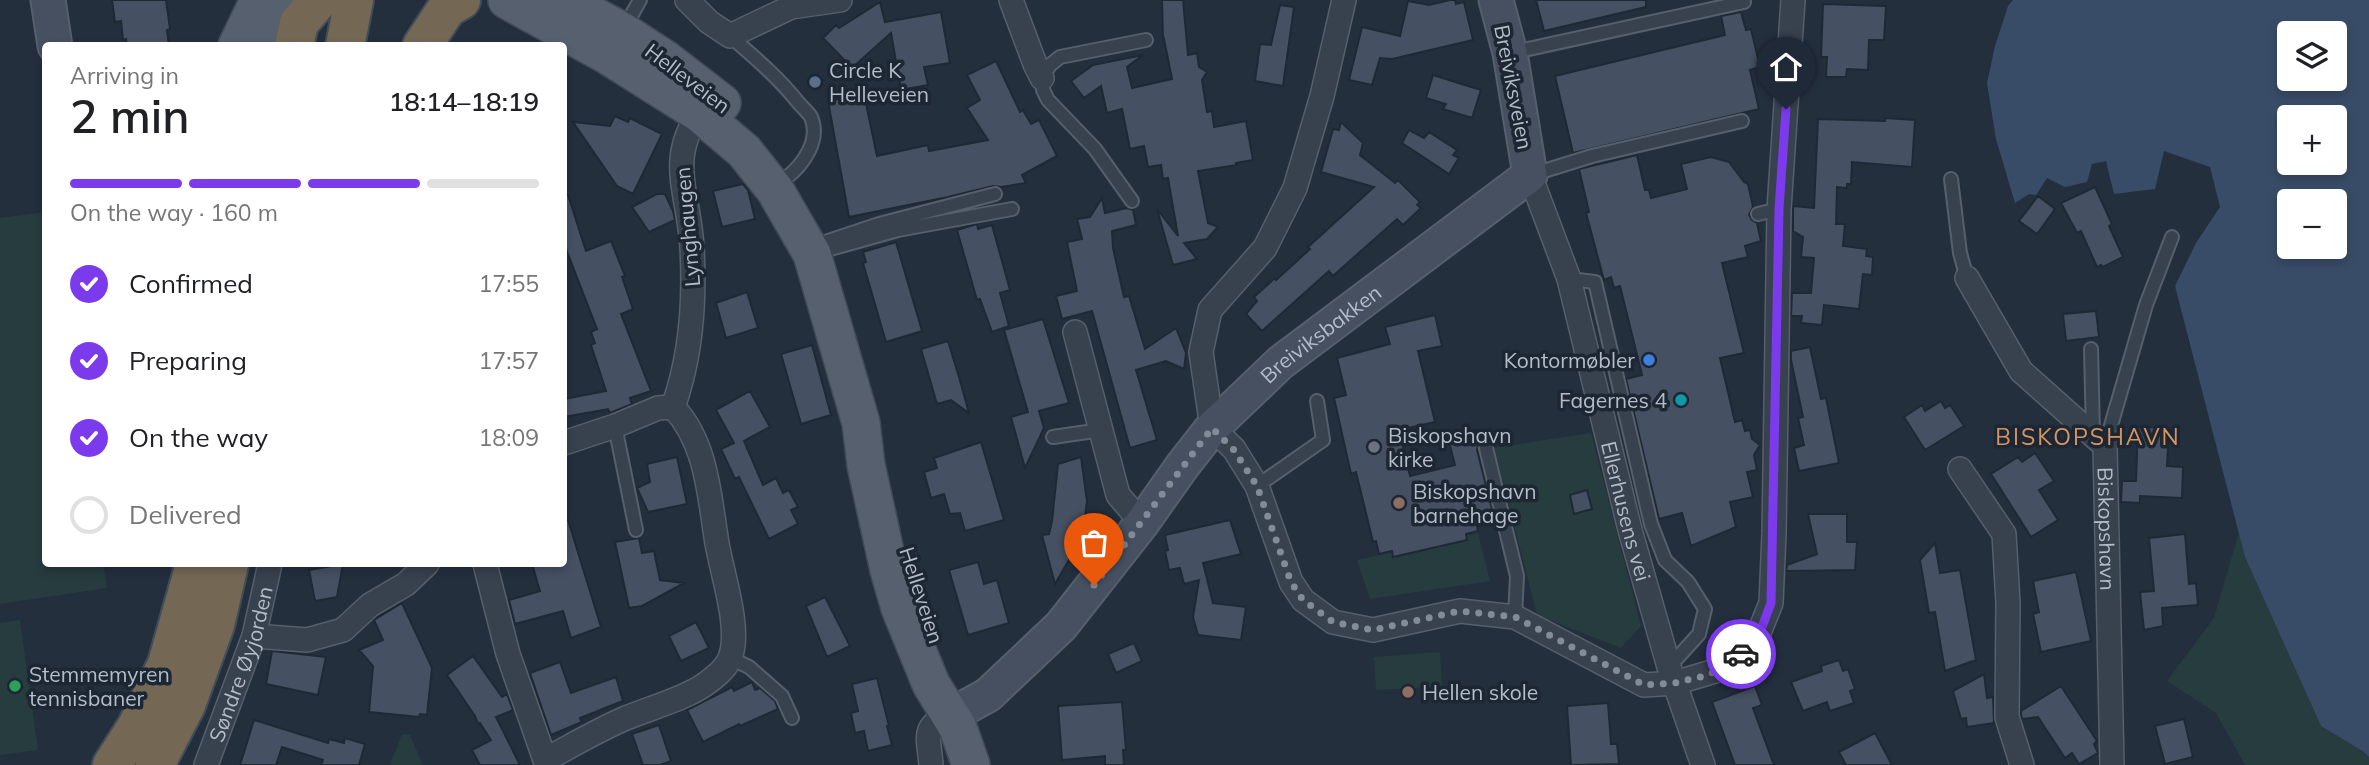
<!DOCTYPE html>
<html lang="en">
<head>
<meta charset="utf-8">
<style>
	body { margin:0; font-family:Mulish,sans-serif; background:#f2f2f2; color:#202124; height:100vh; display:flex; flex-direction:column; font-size:26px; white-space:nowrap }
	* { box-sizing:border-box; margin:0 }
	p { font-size:23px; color:#757577 }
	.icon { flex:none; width:38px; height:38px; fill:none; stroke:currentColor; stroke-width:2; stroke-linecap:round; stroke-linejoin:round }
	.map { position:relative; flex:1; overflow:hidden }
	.drawer { position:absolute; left:42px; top:42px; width:525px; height:525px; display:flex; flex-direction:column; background:#fff; border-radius:7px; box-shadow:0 4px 10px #0003 }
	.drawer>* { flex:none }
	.buttons { position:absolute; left:2277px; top:21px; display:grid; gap:14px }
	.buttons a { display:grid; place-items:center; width:70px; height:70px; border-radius:7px; background:#fff; box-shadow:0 4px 10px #0003; font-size:35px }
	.pin { position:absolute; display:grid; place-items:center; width:60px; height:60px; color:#fff; margin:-72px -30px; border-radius:50% 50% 50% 0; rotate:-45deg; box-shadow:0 0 7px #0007 }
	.pin .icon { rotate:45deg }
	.courier { position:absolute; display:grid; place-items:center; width:70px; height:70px; margin:-35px; border:5px solid #7c3aed; border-radius:50%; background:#fff; color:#222; box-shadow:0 2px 9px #0007 }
	.head em { font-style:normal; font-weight:600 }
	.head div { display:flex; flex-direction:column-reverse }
	.head { display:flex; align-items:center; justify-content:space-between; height:119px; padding:0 28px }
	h1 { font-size:46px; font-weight:600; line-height:52px }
	.bar { display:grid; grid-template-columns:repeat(4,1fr); gap:10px 7px; align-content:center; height:84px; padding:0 28px }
	.bar i { height:9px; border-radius:5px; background:#e0e0e0 }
	.bar .current { background:#7c3aed }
	.bar p { grid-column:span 4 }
	ol { padding:0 28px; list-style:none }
	li { display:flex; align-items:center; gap:21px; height:77px }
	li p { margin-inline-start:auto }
	li .icon { padding:7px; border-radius:50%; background:#7c3aed; color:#fff; stroke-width:4 }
	li:last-child { color:#757577 }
	li i { width:38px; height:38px; border:4px solid #e0e0e0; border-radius:50% }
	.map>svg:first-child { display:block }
</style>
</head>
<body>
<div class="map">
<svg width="2369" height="765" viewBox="0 0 2369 765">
	<rect width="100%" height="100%" fill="#242f3e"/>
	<!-- green -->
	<path fill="#263c3f" d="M45,212l1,352h57l4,24 -107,16v-386z
		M1591,433l50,193 -20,22 -84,-33 -43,-167z
		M2239,532l6,25 76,169 43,26 5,5v8h-124l-29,-52 -49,-32 47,-63z
		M1478,533l12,48 -120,18 -13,-39z
		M20,620l18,130 -38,5v-132z
		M1440,652l2,34 -66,4 -2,-33z
		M402,734l8,1 13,30h-33z"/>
	<!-- water -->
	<path fill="#394c67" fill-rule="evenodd" d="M2013,0h356v757l-5,-5 -43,-26 -76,-169 -70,-271 21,-43 24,-36 -10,-40 -46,-16 -9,38 -41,5 -8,-33 -14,3 -5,18 -22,5 -18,-9 -11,17 -7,-1 -14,9 -19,-64 -9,-56 8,-37 13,-40zM2289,33h45v46h-45zM2289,117h45v46h-45zM2289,201h45v46h-45z"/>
	<!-- building -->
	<path fill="#455162" stroke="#1f2835" stroke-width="2" d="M112,0h54l4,29 -3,1 2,16h-42l-1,-7 -3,1 -2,-19 -6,1z
		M1162,0h21l5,55 9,-2 2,14 8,5 -5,8 5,32 5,-1 2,16 32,-6 7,39 -17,3 1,2 -39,6 10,52 10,4 -11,12 -23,4 13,16 -24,6 -16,-56 21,27 -10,-58 -5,1 -2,-14 -13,2 -4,-21 -14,3 -8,-40 -15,4 -6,-27 -17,12 -13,-17 22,-16 50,-10 -16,12 5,21 40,-9 -8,-40 -1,1z
		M1450,0h5l1,4 8,-2 9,38 -81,19 -12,-1 -8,27 -23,-5 13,-53 38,9 8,-35 21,4z
		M1536,0h110v7l-102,24z
		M880,2l5,20 56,-10 9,51 -26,4 4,18 -27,5 -10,-57 -39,35 -29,-30 13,-13 3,3z
		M1823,4l63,2 -2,34h-15l-1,30 -21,-1 -1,8h-20l1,-20h-6z
		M1280,5l14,2 -11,79 -28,-5 5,-37 11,1z
		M1741,12l5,18 5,-1 9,38 -10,3 9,39 -186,44 -18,-77 170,-41 -4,-19z
		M996,61l24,51 3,-2 8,14 8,-4 18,36 -35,19 4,8 -25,4 -8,-1 -45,11 -99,20 -21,-116 36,-7 13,62 51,-11 1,6 59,-11 -21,-32 13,-8 -13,-25z
		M1433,75l48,15 -9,28 -29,-9 3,-5 -20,-6z
		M615,116l13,6 2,-4 32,16 -29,60 -16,-8 -44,-64 37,4z
		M1885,118l30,2 -3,47 -60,-5 -1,22h-4v4l-10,-1 -1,37h9l-2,22 24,3 -1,7 7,1 -1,18 -9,-1 -4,35 -35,-4 -2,20 -21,-2 1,-7h-11l1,-23h19l3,-35 -13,-1 2,-20 -10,-6v-25l21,2 4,-89 67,2z
		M1341,122l22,21 -3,12 35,28 3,-3 22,22 -3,3 4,3 -18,17 -6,-6 -64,57 -4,-5 -67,60 -16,-17 11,-13 -3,-4 21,-19 1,2 34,-31 -2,-2 66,-60 -53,-15 12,-43 6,1z
		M1409,130l15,8 5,-6 28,18 -4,5 6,3 -10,16 -47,-31z
		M1637,155l8,35h4l2,8 36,-9 -6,-25 30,-7 18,5 15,20 4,2 5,23 -4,8 3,5 5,3 4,18 -16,5 3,11 -26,6 22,90 -24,5 15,64 7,-2 3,11 5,-1 2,9 8,6 -6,10 3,15 -10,2 6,25 -23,5 6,25 -45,19 -9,-33 -23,6 -33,-140 16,-4 -22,-89 -6,2 -3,-11 -7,3 -18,-67 3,-1 -10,-43z
		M743,184l5,6 7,29 -33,8 -9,-36z
		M2095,187l17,37 -3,2 14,31 -20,10 -2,-2 -4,2 -16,-36 -4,2 -16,-30z
		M657,194h8l8,17 2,9 -26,12 -17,-25z
		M564,195h4l18,56 25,-10 14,35 -3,1 11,32 -12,5 30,77 -21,7 2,6 -22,9 -2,-4 -44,8v-18l42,-8 -15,-46 4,-2 -4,-11 6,-3 -33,-85z
		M2038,196l17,13 -18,25 -18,-13z
		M1102,198l3,15 22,-5 6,2 3,15 -24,6 1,17 11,49 5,-1 16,53 31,-21 10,25 -2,16 -18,-8 -30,9 21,70 -27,8 -38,-137 -30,8 -6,-23 21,-5 -10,-49 15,-3 -5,-20 13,-2z
		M977,224l1,5 14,-4 18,65 -10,3 9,33 -17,6 -12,-33 -3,1 -20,-70z
		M896,242l26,89 -36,11 -23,-79 3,-1 -3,-10z
		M747,292l11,36 -32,10 -10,-35z
		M2096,311l3,26 -33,4 -3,-27z
		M1435,315l7,31 -24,5 17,71 -36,8 11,46 45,-11 -7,-27 28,-8 3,12 -2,8 17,67 -18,4 2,10 -12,3 1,6 -74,17 -1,-6 -13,3 -3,-13 -3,1 -17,-70 -5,2 -17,-76 12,-3 -9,-37 53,-14 -5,-17z
		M1043,319l26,84 -30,8 5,17 -19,40 -14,-51 17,-5 -24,-82z
		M948,341l11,36 10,36 -18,-13 -14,4 -16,-55z
		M812,345l19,70 -30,9 -20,-70z
		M1810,347l11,52 5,-1 13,65 -40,8 -5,-23 10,-3 -6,-27 5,-1 -12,-57v-9z
		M750,391l20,36 -26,14 19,44 13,-7 7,15 6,-3 9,17 -7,3 7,14 -29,15 -30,-62 -4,2 -14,-30 13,-6 -18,-33z
		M1941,401l4,7 5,-3 14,21 -39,24 -21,-33 18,-12 3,6z
		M2138,427l31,1 -2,38 16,1 -1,31 -42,-2v7l-19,-1 1,-21h14z
		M981,442l23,78 -39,11 -5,-18 -10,1 -6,-20 -13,4 -7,-26 13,-4 -3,-10z
		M2035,453l19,28 -15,9 19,30 -27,17 -40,-63 27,-17 4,5z
		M677,457l10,47 -39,8 -11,-24 13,-6 -3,-18z
		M1081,457l6,44 -3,24 -7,21 -22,38 -13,-49 7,-1 3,-13 6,-57z
		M1587,490l5,19 -18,5 -4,-19z
		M1808,514h39v28h10l-2,28 -69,1 1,-6 30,-11z
		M568,520l33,107 -30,11 -8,-27 -48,13 -6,-24 31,-9 -8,-27h32v-43z
		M1230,520l11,34 -38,9 10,40 33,4 -5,33 -43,-5 -5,-18 6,-37 -15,4 -4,-16 -11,2 -4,-19 3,-1 -3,-15z
		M2185,534l4,50 7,-1 2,22 -36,3 1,18 -19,4 -4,-38 14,-1 -5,-53z
		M639,538l3,15 12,-2 6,29 24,3 -42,23 -13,2 -14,-66z
		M1935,543l5,30 20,-3 16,90 -31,11 -10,-59 -6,1 -9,-53z
		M978,562l6,22 13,-4 12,43 -41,12 -19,-65z
		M343,564l-6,33 -22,4 -6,-31z
		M2076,572l15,69 -50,11 -8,-38 6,-2 -6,-31z
		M825,597l25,49 -23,11 -21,-51z
		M402,603l30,65 -5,47 -7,-1 -1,3 -50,-5 4,-46 -14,-16 24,-10 -9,-20z
		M696,622l13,26 -28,13 -12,-25z
		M1134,643l8,18 -26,12 -8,-19z
		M272,651l54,6 -8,38 -52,-11z
		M473,656l29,41 5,-3 6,16 -17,7 24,48h-40l-8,-15 19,-10 -11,-17 -2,1 -3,-8 -28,-41z
		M1839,660l4,11 5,-2 7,20 -5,2 4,12 -24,8 -3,-9 -24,9 -12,-29 31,-11 -1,-5z
		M560,662l11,31 45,-16 7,24 -43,17 2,4 -31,13 -21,-62z
		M1984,674l3,24 6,-1 1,26 -27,4 -1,-9 -5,1 -8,-28z
		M877,678l12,48h-2l5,19 -24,6 -4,-20 -9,2 -4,-20 7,-2 -6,-27z
		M752,682l3,8 5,-2 15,13 3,8 -38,17 -1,-2 -36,18 -16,-32 45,-23 2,4z
		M1755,686l7,19 -9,3 21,57h-39l-23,-63z
		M2061,686l36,55 -3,3 4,9 -19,11 -7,-11 -7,5 -27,-41 -16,2 -1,-4v-4z
		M1122,702l4,48h-3l1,15h-19v-9l-43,4 -4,-54z
		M1608,703l3,41h6l2,20 -48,1 -4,-59z
		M2184,719l9,38 -28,7 -10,-38z
		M254,720l74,23 1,-4 15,4 1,-5 20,6 -6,21h-38l2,-5 -41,-13 -6,18h-36z
		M659,725l12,36 -11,4h-17l-11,-31z
		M1875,733l17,32h-46l-7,-13z"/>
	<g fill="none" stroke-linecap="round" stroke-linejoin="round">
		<defs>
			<path id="lane" d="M623,30l17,-30
				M730,36c24,21 47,40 67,65 4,5 11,11 14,16 10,23 -8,48 -25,61
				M1510,53l234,-51
				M1531,175l61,-19 150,-35
				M1951,179l9,74 7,25
				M1132,201l-37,-52 -47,-49 -5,-10 -1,-12 8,-13 10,-8 86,-17
				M1758,214l21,-5
				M813,246l66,-22 116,-30
				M816,253l82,-23 114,-21
				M1569,279l26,3 56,242 14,36 23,22 17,27 -6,25 -30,33
				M2091,349l2,85
				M615,426l21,104
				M1053,437l48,-7
				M2105,446l41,-141 26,-68
				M1486,448l31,128 -2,41
				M1257,486l66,-46 -6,-39
				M730,658l19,9 33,29 10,22"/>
			<g id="street">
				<path d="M687,0l22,22 21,14 61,-29 49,-7"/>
				<path d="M1011,0l24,64 7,14"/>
				<path d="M1344,0l-22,96 -27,92 -30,60 -55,62 -9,42 11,76 22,21 23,37 34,96 12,18 30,22 40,8 87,-19 55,6 129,68 31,-2 53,-16 30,-32 13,-32 3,-69 5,-325 14,-209"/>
				<path id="s1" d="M1530,175l39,104 61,251 39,137 34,98"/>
				<path id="s2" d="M1967,278l54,93 84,75 7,319"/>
				<path d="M1075,332l43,163 24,28"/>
				<path d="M673,407c18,-50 22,-106 19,-159 -3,-58 -28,-90 13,-143"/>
				<path d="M1960,469l44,65 4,69 -1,114 15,48"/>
				<path d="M485,564l23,90 37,106c26,-14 53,-30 81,-42 22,-9 60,-20 78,-33 10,-7 22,-16 26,-27 12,-31 -10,-89 -14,-121 -7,-45 -10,-95 -43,-130l-15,1 -43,18 -51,17"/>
				<path d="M254,636l53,4 36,-10 27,-25 36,-21 21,-20"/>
				<path id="s3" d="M206,765l48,-129 16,-72"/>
				<path d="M931,765c-2,-28 -10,-37 18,-51"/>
			</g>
			<g id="secondary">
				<path d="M48,0l7,46"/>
				<path id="s4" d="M949,714l17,-7 22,-12 73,-69 81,-103 41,-58 29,-37 68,-65 250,-188 -20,-122 -14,-53"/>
			</g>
			<path id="primary" d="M507,0l100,55 92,58 45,38 31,39 37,64 49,169 5,42 23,105 11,38 31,76 27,44 13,37
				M564,0l58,31 43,28 57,44
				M237,46l22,-46
				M261,46l17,-24 20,-22"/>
			<path id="highway" d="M294,46l5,-23 20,-23
				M345,46l9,-46
				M422,46l25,-38 14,-8
				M112,765l25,-39 30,-62 28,-100
				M155,765l31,-60 29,-80 14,-61"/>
		</defs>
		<!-- lane casing -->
		<use href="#lane" stroke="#565f6c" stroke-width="16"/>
		<!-- street casing -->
		<use href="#street" stroke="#565f6c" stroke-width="26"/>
		<!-- secondary casing -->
		<use href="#secondary" stroke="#565f6c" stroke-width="37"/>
		<!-- primary casing -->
		<use href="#primary" stroke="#414a57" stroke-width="40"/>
		<!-- highway casing -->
		<use href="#highway" stroke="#434c59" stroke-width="42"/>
		<!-- lane -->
		<use href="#lane" stroke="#38414e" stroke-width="12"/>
		<!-- street -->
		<use href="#street" stroke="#38414e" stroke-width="23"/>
		<!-- secondary -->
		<use href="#secondary" stroke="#465061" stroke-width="33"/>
		<!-- primary -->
		<use href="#primary" stroke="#56606e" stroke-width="37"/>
		<!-- highway -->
		<use href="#highway" stroke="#746855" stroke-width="38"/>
	</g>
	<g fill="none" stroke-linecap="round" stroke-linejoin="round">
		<!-- done -->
		<path stroke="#828b98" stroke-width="7" stroke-dasharray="0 12.6" d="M1094,585l118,-157 22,22 23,36 34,96 12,18 30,22 40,8 87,-19 55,6 129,68 31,-2 25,-6 28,-10 13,-13"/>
		<!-- route -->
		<path stroke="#7c3aed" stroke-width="9" d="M1741,654l18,-19 12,-32 8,-394 7,-100"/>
	</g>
	<!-- markers -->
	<circle fill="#5c6f8a" stroke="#1d2633" stroke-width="2.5" cx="815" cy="82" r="7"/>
	<circle fill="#3f7fe0" stroke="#1d2633" stroke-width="2.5" cx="1649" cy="360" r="7"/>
	<circle fill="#0f9aa8" stroke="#1d2633" stroke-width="2.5" cx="1681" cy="400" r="7"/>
	<circle fill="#6b7280" stroke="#1d2633" stroke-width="2.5" cx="1374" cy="447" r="7"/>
	<g fill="#8d6e63" stroke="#1d2633" stroke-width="2.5">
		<circle cx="1399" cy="503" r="7"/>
		<circle cx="1408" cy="692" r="7"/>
	</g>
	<circle fill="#2e9e5b" stroke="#1d2633" stroke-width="2.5" cx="15" cy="686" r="7"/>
	<g text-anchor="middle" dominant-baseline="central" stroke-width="7" stroke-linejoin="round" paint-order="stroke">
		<!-- poi labels -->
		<g font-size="21" fill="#b4bcc9" stroke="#1d2633" text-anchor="start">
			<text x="829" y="70">Circle K<tspan x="829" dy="24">Helleveien</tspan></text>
			<text x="1635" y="360" text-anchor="end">Kontormøbler</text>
			<text x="1667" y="400" text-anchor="end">Fagernes 4</text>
			<text x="1388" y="435">Biskopshavn<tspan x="1388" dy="24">kirke</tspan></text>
			<text x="1413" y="491">Biskopshavn<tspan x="1413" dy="24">barnehage</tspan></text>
			<text x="29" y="674">Stemmemyren<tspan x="29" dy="24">tennisbaner</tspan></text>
			<text x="1422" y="692">Hellen skole</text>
		</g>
		<!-- street labels -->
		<g font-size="21" fill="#b4bcc9" stroke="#1d2633">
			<text transform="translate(688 78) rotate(37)">Helleveien</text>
			<text transform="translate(1514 87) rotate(79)">Breiviksveien</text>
			<text transform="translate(687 227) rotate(-95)">Lynghaugen</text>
			<text stroke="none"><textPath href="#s4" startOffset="537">Breiviksbakken</textPath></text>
			<text stroke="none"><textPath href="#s1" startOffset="350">Ellerhusens vei</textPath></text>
			<text stroke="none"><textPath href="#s2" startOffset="303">Biskopshavn</textPath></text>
			<text transform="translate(922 595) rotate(72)">Helleveien</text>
			<text stroke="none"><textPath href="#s3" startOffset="107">Søndre Øyjorden</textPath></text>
		</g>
		<!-- neighbourhood labels -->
		<g font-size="23" letter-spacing="2" fill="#d59563" stroke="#1d2633">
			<text x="2088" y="436">BISKOPSHAVN</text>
		</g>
	</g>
</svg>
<div class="buttons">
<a><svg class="icon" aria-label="layers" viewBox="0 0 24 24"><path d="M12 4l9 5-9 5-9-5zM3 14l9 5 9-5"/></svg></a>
<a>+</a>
<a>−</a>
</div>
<div class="pin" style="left:1094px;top:585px;background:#ea580c"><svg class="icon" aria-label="bag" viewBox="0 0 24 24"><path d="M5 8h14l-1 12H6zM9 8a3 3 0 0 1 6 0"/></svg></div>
<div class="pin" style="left:1786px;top:109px;background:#1f2937"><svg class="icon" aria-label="home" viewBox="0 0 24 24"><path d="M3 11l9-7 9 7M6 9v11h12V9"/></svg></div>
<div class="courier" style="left:1741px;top:654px"><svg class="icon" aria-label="car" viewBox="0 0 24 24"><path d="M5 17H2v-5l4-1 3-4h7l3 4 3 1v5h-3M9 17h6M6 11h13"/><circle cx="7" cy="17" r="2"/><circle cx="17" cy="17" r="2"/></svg></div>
<section class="drawer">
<div class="head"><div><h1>2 min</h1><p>Arriving in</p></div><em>18:14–18:19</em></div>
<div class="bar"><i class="current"></i><i class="current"></i><i class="current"></i><i></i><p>On the way · 160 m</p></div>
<ol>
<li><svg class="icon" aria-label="check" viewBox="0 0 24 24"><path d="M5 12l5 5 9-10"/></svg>Confirmed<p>17:55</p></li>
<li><svg class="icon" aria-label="check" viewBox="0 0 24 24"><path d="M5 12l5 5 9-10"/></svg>Preparing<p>17:57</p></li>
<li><svg class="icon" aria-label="check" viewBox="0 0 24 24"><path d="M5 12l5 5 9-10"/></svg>On the way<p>18:09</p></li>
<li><i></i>Delivered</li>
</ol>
</section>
</div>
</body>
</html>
